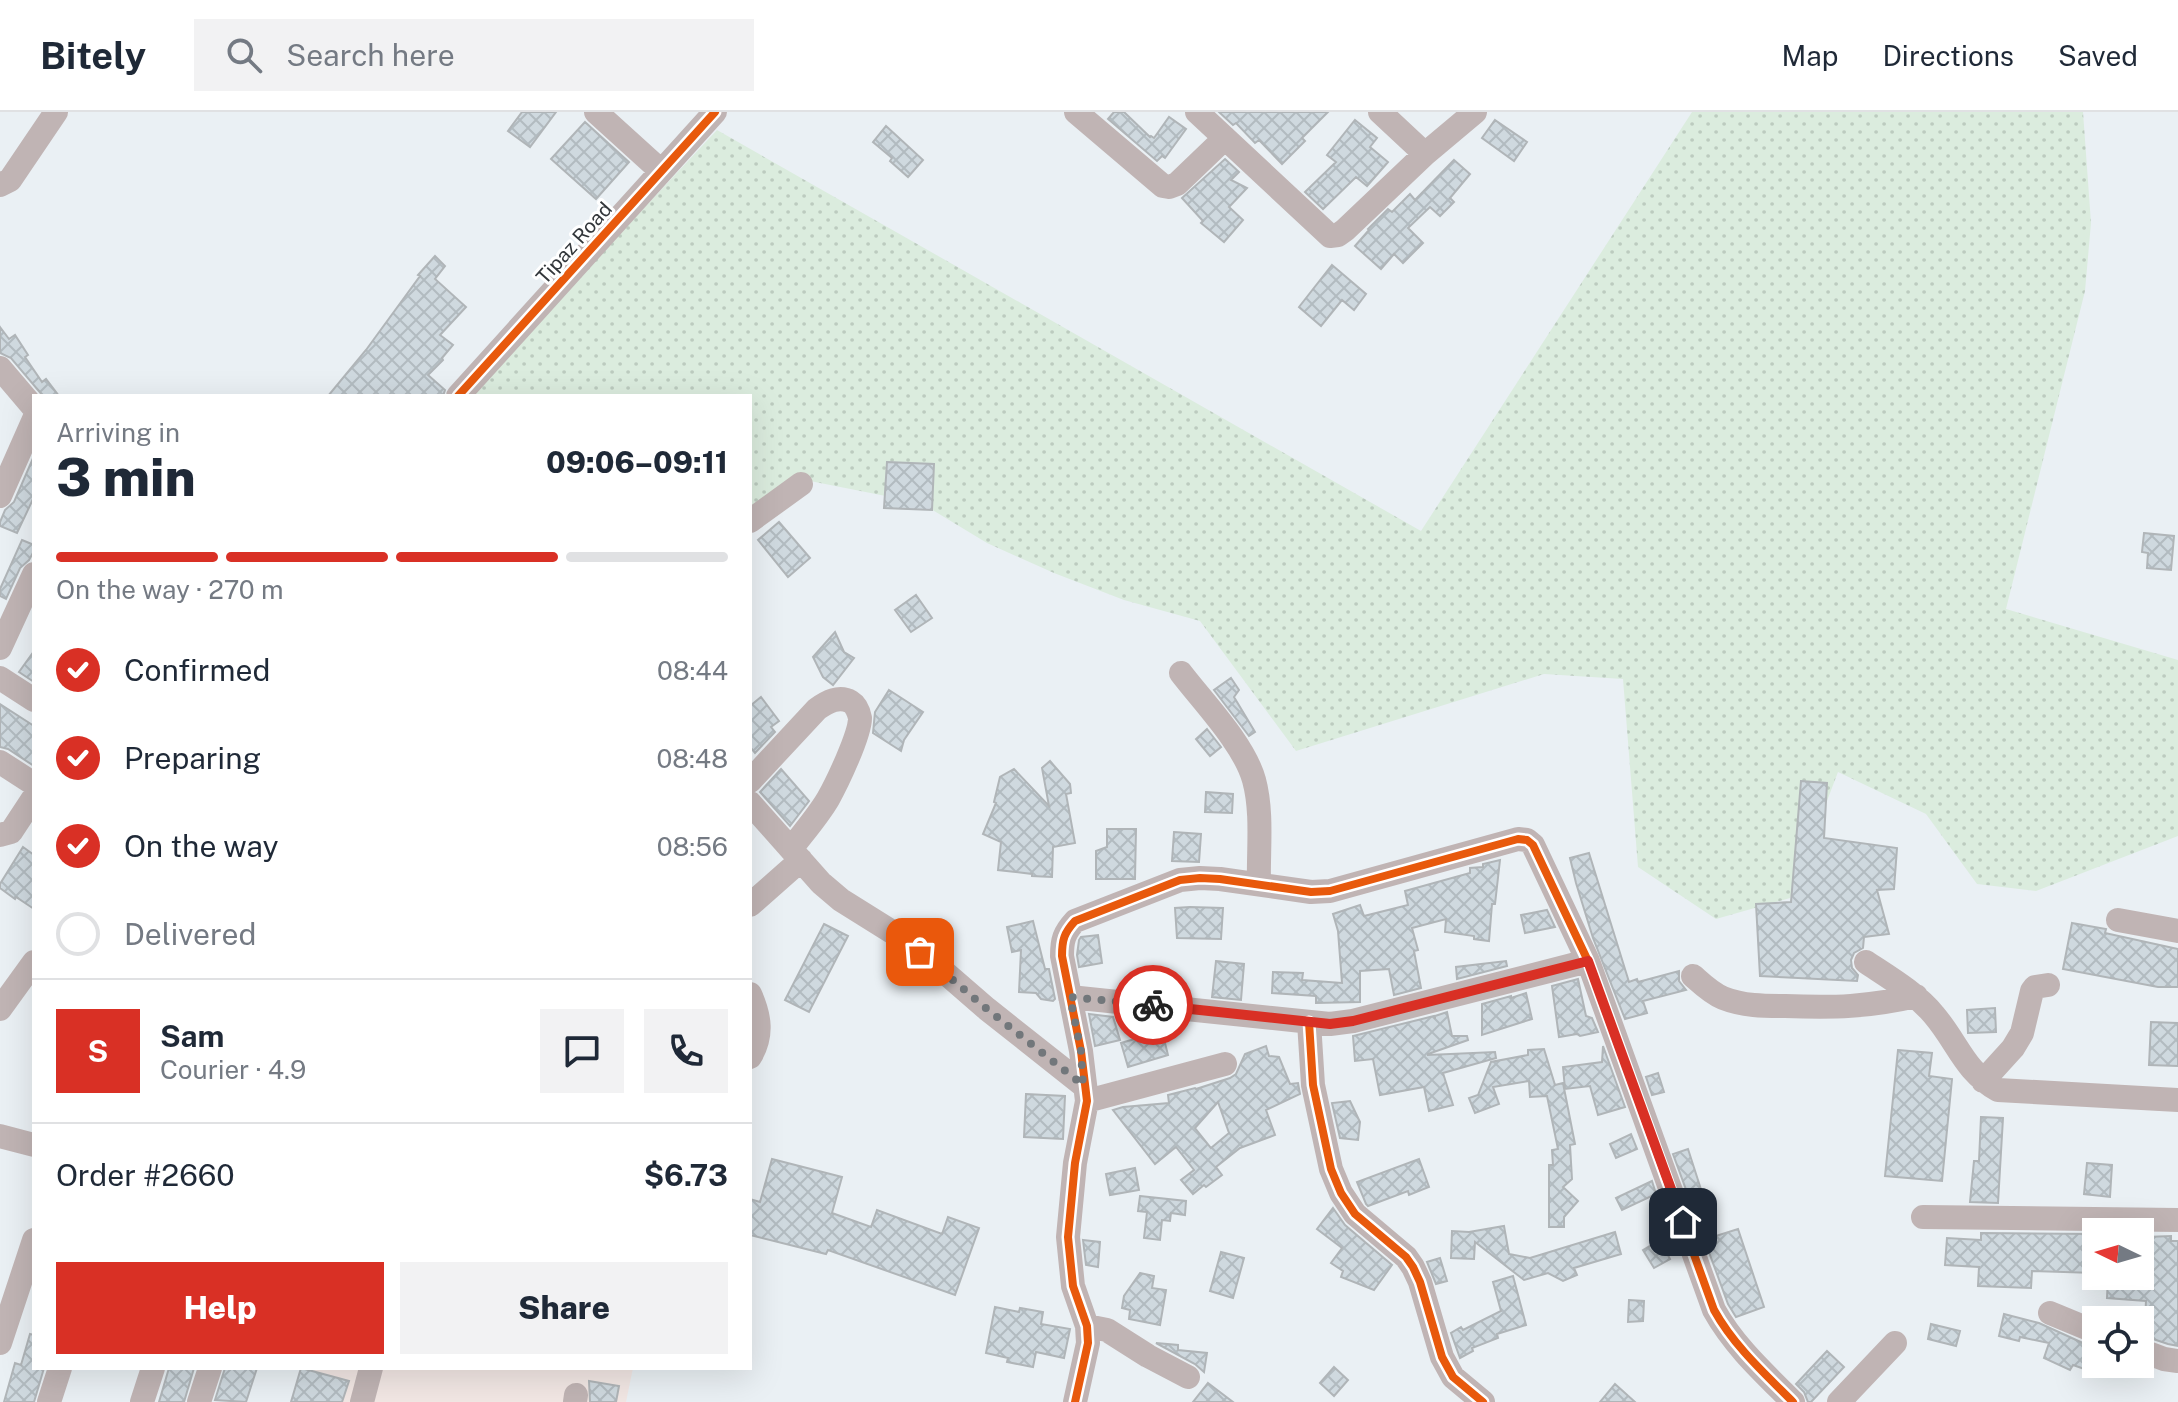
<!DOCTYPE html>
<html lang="en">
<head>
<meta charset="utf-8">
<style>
	body { margin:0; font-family:"Public Sans",sans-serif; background:#f2f2f3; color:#1f2937; height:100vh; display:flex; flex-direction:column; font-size:30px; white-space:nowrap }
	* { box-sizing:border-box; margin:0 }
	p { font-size:26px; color:#747a83 }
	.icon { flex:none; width:44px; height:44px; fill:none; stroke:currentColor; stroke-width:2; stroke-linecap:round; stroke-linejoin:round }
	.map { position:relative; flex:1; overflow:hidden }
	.side { position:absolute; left:32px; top:282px; width:720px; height:976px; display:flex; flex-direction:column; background:#fff; border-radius:0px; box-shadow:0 8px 32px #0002 }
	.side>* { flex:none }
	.needle { width:52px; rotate:275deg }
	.controls { position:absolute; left:2082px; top:1106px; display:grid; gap:16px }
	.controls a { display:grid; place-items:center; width:72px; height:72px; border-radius:0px; background:#fff; box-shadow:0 8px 32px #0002; font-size:40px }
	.pin { position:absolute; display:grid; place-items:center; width:68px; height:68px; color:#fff; margin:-34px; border-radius:16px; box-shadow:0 4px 12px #0006 }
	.courier { position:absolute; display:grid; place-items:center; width:80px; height:80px; margin:-40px; border:6px solid #d93025; border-radius:50%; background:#fff; color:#222; box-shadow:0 2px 10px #0007 }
	.headline em { font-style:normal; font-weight:800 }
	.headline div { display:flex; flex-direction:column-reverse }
	.headline { display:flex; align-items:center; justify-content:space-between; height:136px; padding:0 24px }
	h1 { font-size:52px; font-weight:800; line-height:60px }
	.bar { display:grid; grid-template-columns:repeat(4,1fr); gap:12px 8px; align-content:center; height:96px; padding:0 24px }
	.bar i { height:10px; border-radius:6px; background:#e0e1e3 }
	.bar .selected { background:#d93025 }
	.bar p { grid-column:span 4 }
	.line { display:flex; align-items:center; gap:20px; padding:0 24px; border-top:2px solid #e0e1e3 }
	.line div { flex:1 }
	.round { display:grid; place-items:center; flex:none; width:84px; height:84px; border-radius:0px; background:#f2f2f3 }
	ol { padding:0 24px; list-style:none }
	li { display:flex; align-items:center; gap:24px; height:88px }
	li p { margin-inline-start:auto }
	li .icon { padding:8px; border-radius:50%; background:#d93025; color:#fff; stroke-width:4 }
	li:last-child { color:#747a83 }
	li i { width:44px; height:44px; border:4px solid #e0e1e3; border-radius:50% }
	.cta { display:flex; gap:16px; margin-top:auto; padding:16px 24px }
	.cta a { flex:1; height:92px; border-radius:0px; background:#d93025; color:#fff; font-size:32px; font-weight:800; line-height:92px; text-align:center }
	.cta a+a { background:#f2f2f3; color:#1f2937 }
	header { display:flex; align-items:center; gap:48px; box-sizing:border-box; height:112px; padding:0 40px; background:#fff; border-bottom:2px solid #e0e1e3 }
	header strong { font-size:38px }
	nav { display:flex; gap:44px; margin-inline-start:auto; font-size:28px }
	.search { width:560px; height:72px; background:#f2f2f3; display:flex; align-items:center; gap:20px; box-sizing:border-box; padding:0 28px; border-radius:0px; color:#747a83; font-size:30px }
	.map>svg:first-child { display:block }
</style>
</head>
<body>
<header>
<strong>Bitely</strong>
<div class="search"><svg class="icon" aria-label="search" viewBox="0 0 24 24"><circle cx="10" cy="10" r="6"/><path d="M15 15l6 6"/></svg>Search here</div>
<nav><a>Map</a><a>Directions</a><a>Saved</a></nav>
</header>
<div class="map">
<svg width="2178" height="1290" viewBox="0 0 2178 1290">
	<defs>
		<pattern id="grass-dots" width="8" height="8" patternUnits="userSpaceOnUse" patternTransform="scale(2)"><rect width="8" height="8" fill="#dbecde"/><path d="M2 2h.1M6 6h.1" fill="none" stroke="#bccbbf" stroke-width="1.8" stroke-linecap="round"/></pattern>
		<pattern id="building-cross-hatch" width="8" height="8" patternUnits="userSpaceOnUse" patternTransform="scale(2)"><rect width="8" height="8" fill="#cfd9df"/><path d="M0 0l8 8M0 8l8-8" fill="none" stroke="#b2bbc0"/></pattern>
	</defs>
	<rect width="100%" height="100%" fill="#eaf0f4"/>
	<!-- education -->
	<path fill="#f2e7e4" d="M301,1256h332l-7,34h-335z"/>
	<!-- grass -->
	<path fill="url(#grass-dots)" d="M1692,0h391l8,111 -6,68 -79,318 172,51v176l-142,55 -59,-7 -51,-70 -88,-42 -48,126 -74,21 -78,-52 -15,-188 -79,-5 -248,77 -96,-130 -76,-21 -70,-27 -67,-30 -66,-40 -116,-23 -55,29v-113h-282l249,-266 704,401z"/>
	<!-- building -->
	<path fill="url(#building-cross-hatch)" stroke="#b0b5b8" stroke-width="2" fill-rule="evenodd" d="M522,0h34l-26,35 -22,-16z
		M1114,0h10l26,25 1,-1 3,2 15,-21 17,12 -21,29 -3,-2 -5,5 -49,-42z
		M1219,0h109l-26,26 3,3 -23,23 -23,-24 -4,3 -19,-20 -3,2z
		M1355,8l22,18 -7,9 18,15 -21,24 -11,-9 -33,32 -18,-17 31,-30 -9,-7z
		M1495,8l32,22 -13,19 -32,-23z
		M585,10l44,40 -33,37 -45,-40z
		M886,14l37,34 -15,17 -18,-16 2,-3 -19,-16z
		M1225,47l14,13 -8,8 16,8 -18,19 14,13 -19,22 -23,-19 2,-2 -21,-23z
		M1454,48l16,14 -20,24 4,4 -14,14 -10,-9 -22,21 15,15 -20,20 -9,-9 -13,15 -26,-23 14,-16 -1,-1 20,-20 4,3 18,-18 5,6z
		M435,144l10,10 -10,13 31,28 -26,28 13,10 -11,13 1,2 -15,15 17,15 -2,6h-115l38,-46 54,-74 -2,-1z
		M1332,153l34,29 -12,16 -12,-10 -21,26 -22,-19z
		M0,215l9,12 6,-4 13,20 -3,2 17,25 4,-3 13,17h-16l-32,-38 -11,-5z
		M34,344v41l-17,36 -17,-7v-4l5,-12 9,-8z
		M887,350l47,2 -2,46 -48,-2z
		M779,410l31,36 -22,19 -30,-37z
		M2144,421l30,3 -3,34 -24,-2 1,-15 -6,-1z
		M22,428l12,5v6l-5,9 -9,8 -14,31 -6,-3v-7z
		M916,483l16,23 -21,14 -16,-22z
		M835,520l9,20 10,6 -21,27 -10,-8 -10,-20z
		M34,539v31l-15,-10z
		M1231,566l8,12 -5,7 21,35 -6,4 -35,-46z
		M889,578l34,22 -19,28 -3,11 -28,-18 2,-21z
		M761,585l18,24 -8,6 4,5 -20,21 -5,-6v-41z
		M0,592l34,22v40l-26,-17 -8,-2z
		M1207,617l14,18 -11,9 -14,-17z
		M1050,649l20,23 1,9 -5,1 9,49 -22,4 -1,30 -20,-1v-2l-34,-4 3,-28 -18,-8 13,-31 -2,-1 6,-25 14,-8 35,37 -7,-38z
		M781,657l28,32 -19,25 -30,-34z
		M1801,669l26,2 -3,55 73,10 -3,41 -17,1 12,44 -25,3 -1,11 -9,5 -3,7 1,8 6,7 -1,6 -97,-5 -4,-72 35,-2z
		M1206,680l27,2 -1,19 -27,-1z
		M1107,717h29l-1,50h-39v-28l11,-4z
		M1174,720l27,2 -2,28 -27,-1z
		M23,735l11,8v54l-18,-12 -1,2 -15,-11v-4z
		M1589,741l40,129 8,-3 1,3 41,-11v10l7,9 -43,11 4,12 -22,6 -32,-81 -17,-55 -6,-25z
		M1500,748l-5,44h-3l-3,37 -15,-2v-3l-29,-4 1,-13 -34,9 6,22 -4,1 7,37 -27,7 -5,-26 -29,2v31l-44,1v-7l-44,-3 1,-21 30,1 -1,7 40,3 -4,-52 -5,-17 27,-9 4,11 44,-11 -3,-14 65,-18v-5l13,-1v-3z
		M1190,795l33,1 -2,31 -44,-1 -2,-30z
		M1547,798l8,17 -30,6 -4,-18z
		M1033,809l12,48h4l6,30 -2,2 -12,-2 -5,-6 -17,-1 2,-42 -9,2 -5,-25z
		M2072,811l34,6 -1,4 73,16v38h-20l-95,-18z
		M824,812l24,12 -39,76 -24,-12z
		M1098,823l4,28 -23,4 -2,-12 2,-15 2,-3z
		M1216,849l28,3 -3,36 -29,-3z
		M1506,849l1,5 -50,13 -1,-12z
		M1578,867l8,37 6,2 6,14 -18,4 -3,-2 -18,3 -7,-51z
		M1526,881l6,26 -50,16v-31l29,-8v2z
		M1995,896l1,24 -28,1 -1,-23z
		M1447,900l5,24h15l1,4 -40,14v1l67,-3 1,6 -53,15 10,32 -24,6 -5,-24 -44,8 -7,-36 -18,2 -2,-25 81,-20 1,3v-3z
		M1089,902l24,3 7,23 -25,6z
		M2151,910l27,1v43l-29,-1z
		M1162,919l6,24 -40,12 -7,-24z
		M1266,934l3,10 10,1 11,27 8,-1 2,11 -34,16 9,25 -35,13 -24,19 6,8 -16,12 -2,-2 -11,9 -12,-14 13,-10 -18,-23 -21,17 -42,-54 10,-3 46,-4 -1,-8 27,-7 1,1 34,-11 6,-4 9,-20zM1218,990l11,31 -18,15 -16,-20z
		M1603,934l22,61 -27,8 -8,-29 -25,3 -2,-22 39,-5z
		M1544,937l11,36 8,-2 12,61 -5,1 2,34 -9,8 15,14 -14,16v10h-15v-62h4l-1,-15 6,-1 -11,-53 -17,1 -1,-16 -36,6 6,17 -24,9 -6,-15 9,-3 13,-33 37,-7v-5z
		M1898,938l34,3 -3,23 23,3 -10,102 -57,-5z
		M1658,961l6,19 -12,3 -6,-18z
		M1026,982l39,2 -2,43 -39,-2z
		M1350,989l10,21 -2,18 -18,-2 -8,-35z
		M1981,1005l22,1 -5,85 -28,-1 4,-41h5z
		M1631,1022l6,15 -21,9 -6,-14z
		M1688,1037l28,87 22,-7 26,78 -28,10 -8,-13 -55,-150z
		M772,1047l70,18 -10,36 39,14 6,-17 65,24 6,-17 31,11 -24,67 -127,-45 -2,4 -76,-19v-36l10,3z
		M1419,1047l10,28 -20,8 -1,-4 -40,15 -2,-2 -9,-22z
		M2087,1051l25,2 -2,32 -26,-3z
		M1135,1056l4,22 -29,5 -4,-21z
		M1652,1069l4,13 -34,16 -6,-12z
		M1140,1084l46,5 -1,14 -14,-2 -1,8 -8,-1 -2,20 -16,-2 3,-26 -9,-1z
		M1333,1096l12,17 47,40 -18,25 -33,-13 2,-6 -12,-8 11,-15 -25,-19z
		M1504,1114l5,28 21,4 85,-26 6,22 -47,14 3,7 -14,6 -15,-8 -24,7 -49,-38 -1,17 -23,-1 1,-27 17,1z
		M1981,1121l115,1 -1,39 -63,-2 -1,17 -53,-2 1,-19 -34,-2 2,-27 34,2z
		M2171,1124v5h7v105l-10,-2 -24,-8 2,-35 -39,-3 1,-22h37l-1,-25 2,-14z
		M1083,1128l17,2 -2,25 -12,-2z
		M1660,1128l10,19 -16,9 -11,-18z
		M1221,1140l23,6 -11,40 -23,-7z
		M1440,1146l7,23 -11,3 -9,-22z
		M1140,1161l14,3 -2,12 14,2 -6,35 -31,-6 1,-9 -8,-2 2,-12z
		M1513,1164l13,49 -29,9 1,4 -26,10 1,3 -13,7 -9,-25 10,-6 2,3 38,-19 -8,-29z
		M1629,1188l15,1 -1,20 -15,1z
		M995,1195l24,5 1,-4 23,4 -2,12 29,5 -6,29 -28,-6 -3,15 -26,-5 1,-4 -22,-5z
		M2004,1202l35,9 57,26v24l-23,-8 -3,5 -26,-12 5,-15 -29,-6 -1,4 -20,-5z
		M1931,1212l29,7 -4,15 -28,-7z
		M30,1222l4,1v33h10l-10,34h-30l11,-39 6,2z
		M1156,1231l22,2v5l29,3 -3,19 -9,-8z
		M1827,1239l17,16 -33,35h-3l-4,-10 -8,-8z
		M1334,1255l14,13 -14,16 -14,-13z
		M169,1256h25l-10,34h-25z
		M225,1256h32l-11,34 -31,-2z
		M301,1256l48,13 -7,21h-51z
		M589,1269l30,5 -3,16h-26z
		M1208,1271l25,19h-40z
		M1615,1272l20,18h-35z"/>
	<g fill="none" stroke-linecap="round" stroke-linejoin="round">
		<!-- minor -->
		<path stroke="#c0b4b4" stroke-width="24" d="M596,0l65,59
			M1076,0l87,74 6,1 8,-3 48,-46
			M1197,0l133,124 8,-1 7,-5 80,-76 50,-42
			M1380,0l45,42
			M0,73l10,-5 46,-68
			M0,256l34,40
			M458,284l257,-284
			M0,384l34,-77
			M750,409l51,-37
			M0,536l34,-74
			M1181,561c23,30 63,71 73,107 9,33 4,71 5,104
			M0,566l34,22
			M0,650l34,22
			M750,669l67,-72c10,-7 22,-14 34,-7 5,3 8,11 9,16 0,17 -23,65 -32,81 -10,17 -25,34 -37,50
			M750,691l71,80 20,17 56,35 45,35 45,39 96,76
			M0,723l11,-3 23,-35
			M750,793l51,-45
			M2118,808l60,11
			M1866,850c24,16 50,31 68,53 24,28 30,56 64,75l180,10
			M1693,864c9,8 18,17 30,22 20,8 41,8 62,8 49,2 83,1 131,-10
			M750,882c10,22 13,42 0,63
			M1070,885l260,27 23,-3 235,-60
			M0,897l34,-47
			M1309,910l4,63 18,84 10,24 14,21 51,43 7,10 7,15 22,75 11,20 30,25
			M1983,969l30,-33 9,-15 10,-42 3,-4 13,-2
			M1087,989l138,-37
			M0,1024l34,9
			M1923,1105l255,3
			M2050,1201l46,19
			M1087,1214l20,4 41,26 40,21
			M0,1231l34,-103
			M2140,1238l24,9 14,2
			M49,1290l11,-34
			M142,1290l11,-34
			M199,1290l11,-34
			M362,1290l9,-34
			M575,1290l1,-7
			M1075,1290l13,-59 -1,-17 -14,-40 -5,-49 7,-74 12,-62 -6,-50 -19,-95c0,-16 2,-23 13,-35l105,-41 20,-2 20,1 91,13 19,-1 188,-52 9,1 6,5 55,116 126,349c20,36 50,63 79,92
			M1839,1290l56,-59"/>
		<defs>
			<path id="cycleway" d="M458,284l257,-284
				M1309,910l4,63 18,84 10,24 14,21 51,43 7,10 7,15 22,75 11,20 30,25
				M1075,1290l13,-59 -1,-17 -14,-40 -5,-49 7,-74 12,-62 -6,-50 -19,-95c0,-16 2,-23 13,-35l105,-41 20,-2 20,1 91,13 19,-1 188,-52 9,1 6,5 55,116 126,349c20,36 50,63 79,92"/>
		</defs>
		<!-- cycleway casing -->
		<use href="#cycleway" stroke="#fff" stroke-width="13"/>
		<!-- cycleway -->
		<use href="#cycleway" stroke="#e8590c" stroke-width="8"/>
	</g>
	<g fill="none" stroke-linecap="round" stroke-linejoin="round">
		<!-- done -->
		<path stroke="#72777b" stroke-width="8" stroke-dasharray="0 14.4" d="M920,840l67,57 96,76 -2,-34 -11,-54 83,8"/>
		<!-- route -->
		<path stroke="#d93025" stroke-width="10" d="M1153,893l177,19 23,-3 235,-60 95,261"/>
	</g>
	<g text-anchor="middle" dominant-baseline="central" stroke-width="6" stroke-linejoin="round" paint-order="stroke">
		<!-- street labels -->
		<g font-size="20" fill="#32363a" stroke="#fff">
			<text transform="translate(574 131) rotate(-48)">Tipaz Road</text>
		</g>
	</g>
</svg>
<div class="controls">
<a><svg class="needle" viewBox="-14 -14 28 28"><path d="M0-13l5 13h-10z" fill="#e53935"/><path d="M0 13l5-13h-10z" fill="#747a83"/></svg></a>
<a><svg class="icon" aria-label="locate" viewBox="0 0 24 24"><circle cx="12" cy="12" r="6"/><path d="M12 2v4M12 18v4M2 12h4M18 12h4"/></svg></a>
</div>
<div class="pin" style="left:920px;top:840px;background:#ea580c"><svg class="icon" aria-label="bag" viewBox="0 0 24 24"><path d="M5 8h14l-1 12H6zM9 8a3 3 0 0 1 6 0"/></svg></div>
<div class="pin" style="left:1683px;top:1110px;background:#1f2937"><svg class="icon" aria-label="home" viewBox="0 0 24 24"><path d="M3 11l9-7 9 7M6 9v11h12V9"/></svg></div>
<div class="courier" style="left:1153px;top:893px"><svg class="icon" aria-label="bike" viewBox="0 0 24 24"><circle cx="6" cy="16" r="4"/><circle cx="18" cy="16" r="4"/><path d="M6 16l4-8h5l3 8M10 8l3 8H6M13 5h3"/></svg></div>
<section class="side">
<div class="headline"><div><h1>3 min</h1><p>Arriving in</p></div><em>09:06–09:11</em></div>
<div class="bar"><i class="selected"></i><i class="selected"></i><i class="selected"></i><i></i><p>On the way · 270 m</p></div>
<ol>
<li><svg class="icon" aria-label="check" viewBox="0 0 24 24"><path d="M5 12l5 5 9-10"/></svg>Confirmed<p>08:44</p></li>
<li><svg class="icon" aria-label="check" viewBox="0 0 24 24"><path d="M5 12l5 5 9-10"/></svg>Preparing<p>08:48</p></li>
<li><svg class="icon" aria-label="check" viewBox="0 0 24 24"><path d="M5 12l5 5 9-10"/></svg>On the way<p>08:56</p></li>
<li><i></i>Delivered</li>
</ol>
<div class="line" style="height:144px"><b class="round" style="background:#d93025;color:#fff">S</b><div><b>Sam</b><p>Courier · 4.9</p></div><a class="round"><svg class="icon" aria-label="chat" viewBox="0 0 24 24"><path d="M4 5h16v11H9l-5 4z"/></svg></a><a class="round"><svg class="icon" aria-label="phone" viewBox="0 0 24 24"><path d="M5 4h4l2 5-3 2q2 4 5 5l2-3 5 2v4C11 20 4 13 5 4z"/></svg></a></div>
<div class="line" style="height:104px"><div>Order #2660</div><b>$6.73</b></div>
<div class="cta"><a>Help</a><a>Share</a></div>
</section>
</div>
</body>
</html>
